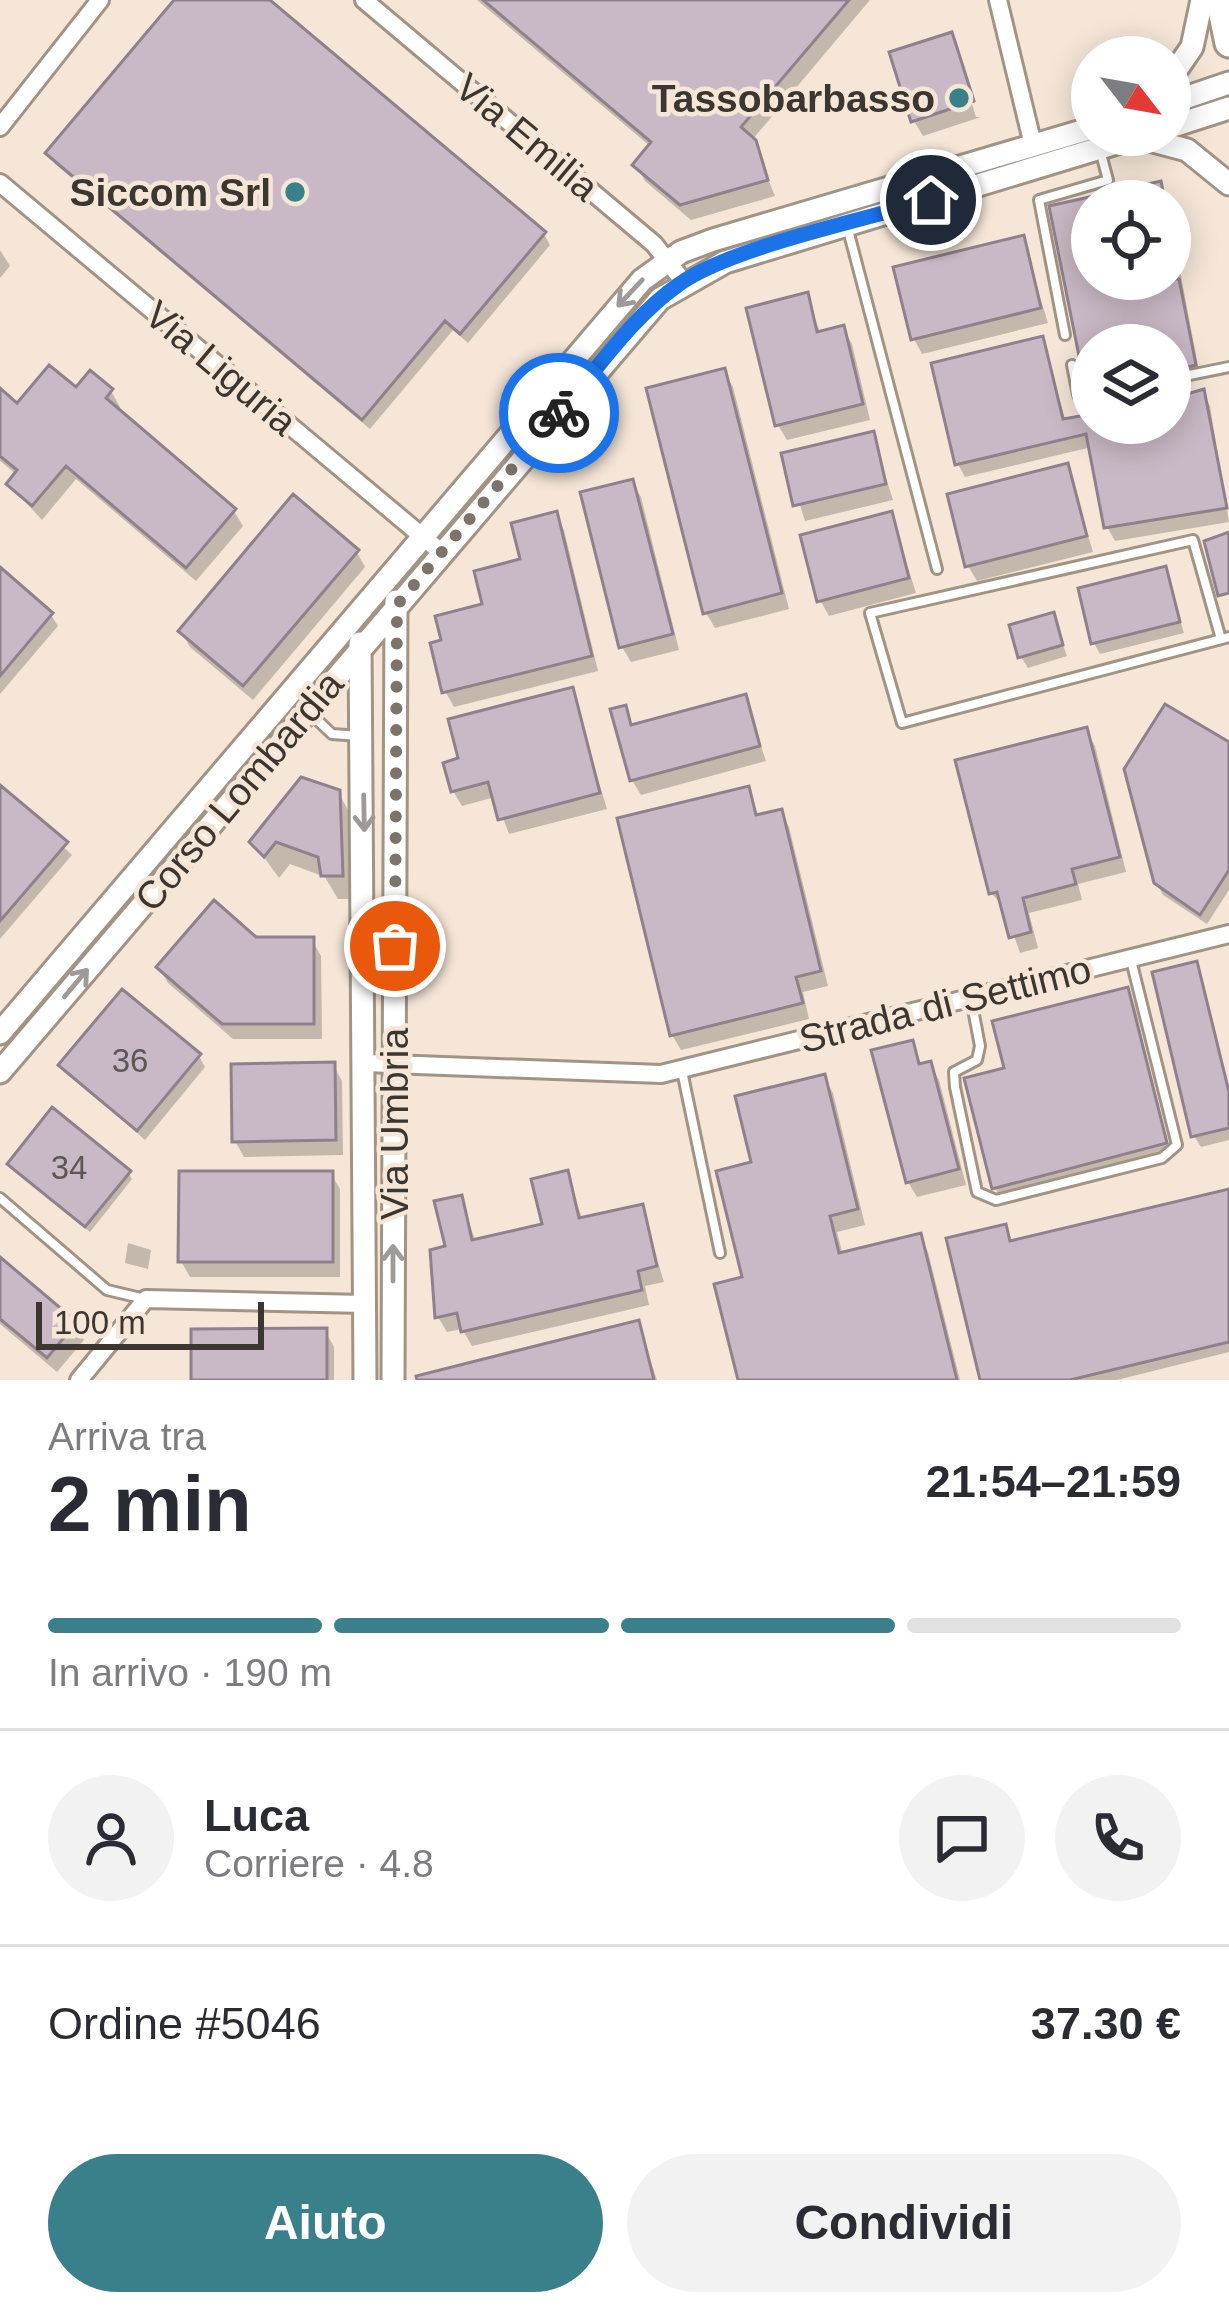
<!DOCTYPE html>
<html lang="it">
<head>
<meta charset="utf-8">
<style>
	body { margin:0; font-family:Helvetica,sans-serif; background:#f2f2f3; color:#2b2b33; height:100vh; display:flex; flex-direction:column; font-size:45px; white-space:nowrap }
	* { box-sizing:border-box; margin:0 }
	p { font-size:39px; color:#7c7c81 }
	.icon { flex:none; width:66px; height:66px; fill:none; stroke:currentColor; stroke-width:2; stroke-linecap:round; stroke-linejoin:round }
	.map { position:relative; height:1380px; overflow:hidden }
	.drawer { display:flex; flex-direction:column; background:#fff; flex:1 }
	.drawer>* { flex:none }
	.needle { width:78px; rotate:121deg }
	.buttons { position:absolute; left:1071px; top:36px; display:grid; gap:24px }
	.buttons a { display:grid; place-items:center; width:120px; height:120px; border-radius:50%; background:#fff; box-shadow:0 6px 30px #0003; font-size:60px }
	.scale { position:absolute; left:36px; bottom:30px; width:228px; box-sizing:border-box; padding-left:12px; border:6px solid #3b3630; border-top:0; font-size:33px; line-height:42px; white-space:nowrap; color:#3b3630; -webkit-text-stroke:9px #f5e6d7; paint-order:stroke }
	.pin { position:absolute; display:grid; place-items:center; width:102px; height:102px; color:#fff; margin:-51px; border:6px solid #fff; border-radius:50%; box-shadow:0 3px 12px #0007 }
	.courier { position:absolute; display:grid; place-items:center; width:120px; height:120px; margin:-60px; border:9px solid #1a73e8; border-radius:50%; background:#fff; color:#222; box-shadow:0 3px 15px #0007 }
	.head em { font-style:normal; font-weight:700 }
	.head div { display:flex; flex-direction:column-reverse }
	.head { display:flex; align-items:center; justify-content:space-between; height:204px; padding:0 48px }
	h1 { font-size:78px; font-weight:700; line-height:90px }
	.bar { display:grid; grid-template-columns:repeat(4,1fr); gap:18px 12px; align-content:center; height:144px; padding:0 48px }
	.bar i { height:15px; border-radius:9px; background:#e1e1e2 }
	.bar .on { background:#39808a }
	.bar p { grid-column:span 4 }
	.line { display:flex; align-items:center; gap:30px; padding:0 48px; border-top:3px solid #e1e1e2 }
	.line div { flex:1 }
	.round { display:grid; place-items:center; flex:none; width:126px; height:126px; border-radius:63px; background:#f2f2f3 }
	.action { display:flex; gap:24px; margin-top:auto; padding:24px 48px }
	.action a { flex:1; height:138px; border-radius:72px; background:#39808a; color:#fff; font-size:48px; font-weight:700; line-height:138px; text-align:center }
	.action a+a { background:#f2f2f3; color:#2b2b33 }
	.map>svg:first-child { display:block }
</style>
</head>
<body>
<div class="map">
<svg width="1229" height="1380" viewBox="0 0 1229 1380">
	<rect width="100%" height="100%" fill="#f5e6d7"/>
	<!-- shadow -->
	<path fill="#0003" d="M177,0h89l278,234 6,11 -82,98 -15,-13 -83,99 -315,-265 -6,-11z
		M477,0h393l-118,140 23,56 -84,24 -46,-39 -9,-16 15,-18z
		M951,35l25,82h5l-58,19 -9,-15z
		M1159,184l8,17h-75v78h78v-61l30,158 -30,6v-37h-78v48l-40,-185z
		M1022,238l26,85 -126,31 -8,-15z
		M0,250l10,16 -10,12z
		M806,296l15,38 22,-5 9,15 18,76 -83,20 -9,-15z
		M1042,340l24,82 26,-6v7h78v-23l33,-7 7,13 19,116 -114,19 -8,-14 -15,-80 -127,30 -7,-13z
		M724,371l9,16 56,222 -74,19 -9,-15z
		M111,391l9,16 -4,4 118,100 9,15 -47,55 -120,-102 -34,41 -33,-36 8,-9 -17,-14v-69l17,15 59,-15z
		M872,434l21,66 -88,21 -21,-66z
		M1067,466l26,86 -116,29 -9,-15z
		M632,482l9,15 38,153 -48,12 -9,-15z
		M891,514l25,79 -87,23 -9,-16z
		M555,515l9,15 34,141 -144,36 -9,-16 41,-85z
		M356,551l9,16 -112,133 -63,-53 -9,-16z
		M1165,570l19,63 -84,21 -6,-11z
		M0,580l51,35 7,11 -58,68z
		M1052,615l15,41 -39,12 -7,-11z
		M571,690l36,119 -98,25 -14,-37 -33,9 -9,-15 9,-30z
		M744,697l22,64 -125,34 -9,-15 -8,-72 10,19z
		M1086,730l9,16 31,126 -48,12 4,16 -53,13 9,35 -18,5 -16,-46 -13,-14z
		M1229,745v145l-22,34 -44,-29 -7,-13z
		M0,789l72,66 -72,84z
		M748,790l11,27 22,-5 8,15 39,159 -25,6 6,27 -128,31 -9,-15z
		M338,792l14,25 2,82h-16l-13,-22 -35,-13 -11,14 -26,-36z
		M255,940h57l9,16 1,83h-89l-65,-56 -9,-15z
		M1196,965l33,121v54l-28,7 -7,-11z
		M1126,990l9,16 35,155 -166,42 -9,-15z
		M912,1043l11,24 7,-2 9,15 27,105 -49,12 -9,-15z
		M199,1056l6,11 -60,73 -83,-75z
		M333,1065l9,16 1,74 -99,2 -9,-16z
		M824,1078l9,15 32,132 -28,7 6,23 76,-19 9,16 32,128h-219l14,-215z
		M10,1164l118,9 4,6 -42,53z
		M331,1174l9,15v88h-150l-9,-16z
		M567,1174l16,47 58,-14 23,75 -19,4 4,19 -177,41 -10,-17 -15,3 -9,-15 22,-119 16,44 69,-16z
		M1229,1192v160l-112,28h-134l22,-153 7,17z
		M128,1243l23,7 -3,19 -23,-6z
		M0,1261l75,63 9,16 -27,32 -57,-48z
		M638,1323l19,57h-216z
		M325,1331l9,16v33h-140z"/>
	<!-- building -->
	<path fill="#c9b8c5" stroke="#90808c" stroke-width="3" d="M174,0h96l276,232 -86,102 -15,-13 -83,99 -317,-267z
		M483,0h366l-108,127 15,13 12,40 -88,25 -48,-40 19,-23z
		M952,32l22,69 -63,21 -22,-70z
		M1161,181l4,20h-73v78h87l17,86 -26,6v-26h-78v41h-7l-36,-180z
		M1024,235l17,73 -130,32 -18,-73z
		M808,292l9,40 27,-7 19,79 -88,22 -29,-118z
		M1043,336l20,83 29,-5v9h78v-24l34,-10 23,119 -123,20 -18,-94 -131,31 -24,-102z
		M49,365l27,22 14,-17 23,19 -7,9 130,111 -50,59 -120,-102 -34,40 -26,-22 11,-14 -17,-14v-68l17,15z
		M725,368l57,225 -79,21 -57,-226z
		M874,431l12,53 -93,22 -12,-53z
		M1068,463l19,73 -122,31 -18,-73z
		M633,479l40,155 -54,14 -39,-156z
		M293,494l66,56 -116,136 -65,-55z
		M557,511l35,145 -150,37 -12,-50 11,-3 -6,-24 47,-12 -8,-33 46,-12 -9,-36z
		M892,511l17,67 -92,24 -17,-67z
		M1229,532v61l-11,3 -14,-55z
		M1166,566l14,56 -89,22 -13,-56z
		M0,567l53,46 -53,63z
		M1054,612l9,33 -45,13 -9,-33z
		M573,687l27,106 -102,27 -10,-38 -37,10 -8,-29 15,-5 -10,-39z
		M746,694l14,52 -130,35 -20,-72 16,-4 5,20z
		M1165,704l64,38v128l-29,45 -46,-32 -30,-114z
		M1087,727l33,130 -48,12 4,15 -53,14 8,34 -22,6 -12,-46 -8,2 -34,-134z
		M301,777l39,13 3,86h-22l-3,-19 -42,-15 -12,15 -15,-15z
		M0,785l68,57 -68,79z
		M749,786l7,29 26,-6 39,162 -25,6 7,26 -133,33 -53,-218z
		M214,900l42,37h58v87h-92l-66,-57z
		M1197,961l32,131v36l-38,9 -39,-165z
		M1128,987l39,156 -175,46 -28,-111 40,-10 -12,-47z
		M122,989l79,65 -64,77 -79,-66z
		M913,1040l6,24 12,-3 28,108 -53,14 -35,-133z
		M335,1062l1,78 -104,2 -1,-78z
		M825,1074l33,135 -28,7 9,37 82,-20 36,147h-219l-24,-96 28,-7 -26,-106 35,-9 -16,-66z
		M52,1107l79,64 -46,56 -78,-63z
		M568,1170l11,48 64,-14 14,62 -19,5 4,19 -181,42 -4,-19 -22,5 -5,-68 15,-4 -11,-45 28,-6 10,45 70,-16 -11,-45z
		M179,1171h154v91h-155z
		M1229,1189v153l-159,38h-90l-34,-142 60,-14 4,17z
		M0,1257l77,65 -30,36 -47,-39z
		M639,1320l15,60h-237l-1,-4z
		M327,1328v52h-136v-51z"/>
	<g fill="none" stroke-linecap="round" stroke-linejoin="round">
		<defs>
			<path id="service" d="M847,226l90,343
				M1065,335l-26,-135 69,-20 -8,-30
				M1072,365l6,30 14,-1
				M1170,379l59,-12
				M1221,639l-28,-99 -323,73 32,110 327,-86
				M312,715l20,19 28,2
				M971,999l9,47 -3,14 -23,12 1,15 22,105 19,8 166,-42 15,-13 -46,-185
				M682,1071l38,182
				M0,1198l107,92 38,9"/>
			<path id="minor" d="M364,0l290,244 29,37
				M998,0l35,145
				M0,127l100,-127
				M0,183l441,369
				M365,1063l296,11 568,-140
				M79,1380l67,-81 219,5"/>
			<path id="tertiary" d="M1170,79l22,-32 10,-47
				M1170,103l59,-20
				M1170,127l59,-19
				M1138,137l49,13 42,34
				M360,643l5,737
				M0,1033l642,-753 39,-28 32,-12 379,-112
				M0,1072l660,-773 65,-37 418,-127
				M393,1380l3,-779"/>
			<path id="primary" d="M1220,0l9,43"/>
		</defs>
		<!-- service casing -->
		<use href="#service" stroke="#a19485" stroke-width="14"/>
		<!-- minor casing -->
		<use href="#minor" stroke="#a19485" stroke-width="22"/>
		<!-- tertiary casing -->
		<use href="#tertiary" stroke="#a19485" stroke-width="27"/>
		<!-- primary casing -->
		<use href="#primary" stroke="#a19485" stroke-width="33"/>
		<!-- service -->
		<use href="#service" stroke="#fff" stroke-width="8"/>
		<!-- minor -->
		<use href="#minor" stroke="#fff" stroke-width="16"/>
		<!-- tertiary -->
		<use href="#tertiary" stroke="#fff" stroke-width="21"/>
		<!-- primary -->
		<use href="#primary" stroke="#fff" stroke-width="27"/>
	</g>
	<!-- one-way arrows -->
	<defs><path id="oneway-shaft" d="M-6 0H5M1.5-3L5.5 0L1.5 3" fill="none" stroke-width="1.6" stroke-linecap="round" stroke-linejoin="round" transform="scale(3)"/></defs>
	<g stroke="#9d9a98">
		<use href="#oneway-shaft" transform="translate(630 293) rotate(133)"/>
		<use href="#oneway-shaft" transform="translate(364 813) rotate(89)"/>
		<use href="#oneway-shaft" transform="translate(76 983) rotate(-50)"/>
		<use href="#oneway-shaft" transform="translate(393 1263) rotate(-90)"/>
	</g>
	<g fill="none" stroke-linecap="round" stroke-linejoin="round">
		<!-- done -->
		<path stroke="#7c746a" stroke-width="12" stroke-dasharray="0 21.6" d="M395,946l2,-341 162,-192"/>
		<!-- route -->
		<path stroke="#1a73e8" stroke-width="15" d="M559,413c38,-43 72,-95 119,-128 50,-37 189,-66 253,-85"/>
	</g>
	<!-- markers -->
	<g fill="#39808a" stroke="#f5e6d7" stroke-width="4.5">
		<circle cx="959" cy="98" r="12"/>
		<circle cx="295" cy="192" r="12"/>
	</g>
	<g text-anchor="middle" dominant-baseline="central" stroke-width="9" stroke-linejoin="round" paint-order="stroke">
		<!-- number labels -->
		<g font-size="33" fill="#5e5655">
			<text x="130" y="1060">36</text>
			<text x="69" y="1167">34</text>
		</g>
		<!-- poi labels -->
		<g font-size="39" font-weight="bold" fill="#3b3630" stroke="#f5e6d7" text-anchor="end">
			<text x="935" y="98">Tassobarbasso</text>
			<text x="271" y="192">Siccom Srl</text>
		</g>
		<!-- street labels -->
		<g font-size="39" fill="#3b3630" stroke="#f5e6d7">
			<text transform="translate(527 137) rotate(40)">Via Emilia</text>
			<text transform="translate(221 368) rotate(40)">Via Liguria</text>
			<text transform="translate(239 791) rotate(-50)">Corso Lombardia</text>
			<text transform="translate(945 1004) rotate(-14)">Strada di Settimo</text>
			<text transform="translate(394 1124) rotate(-90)">Via Umbria</text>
		</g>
	</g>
</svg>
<div class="buttons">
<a><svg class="needle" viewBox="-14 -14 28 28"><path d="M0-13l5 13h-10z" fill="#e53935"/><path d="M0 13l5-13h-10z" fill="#7c7c81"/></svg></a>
<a><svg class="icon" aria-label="locate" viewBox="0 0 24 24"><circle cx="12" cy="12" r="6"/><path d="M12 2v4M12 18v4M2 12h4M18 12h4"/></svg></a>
<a><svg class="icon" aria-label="layers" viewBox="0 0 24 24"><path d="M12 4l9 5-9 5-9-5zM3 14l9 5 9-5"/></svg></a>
</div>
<div class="scale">100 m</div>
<div class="pin" style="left:395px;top:946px;background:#ea580c"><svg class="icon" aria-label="bag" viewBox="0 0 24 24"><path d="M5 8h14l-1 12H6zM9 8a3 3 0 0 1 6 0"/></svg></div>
<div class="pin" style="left:931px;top:200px;background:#1f2937"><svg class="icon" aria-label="home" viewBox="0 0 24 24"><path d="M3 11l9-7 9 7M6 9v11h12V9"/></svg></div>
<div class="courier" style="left:559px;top:413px"><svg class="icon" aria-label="bike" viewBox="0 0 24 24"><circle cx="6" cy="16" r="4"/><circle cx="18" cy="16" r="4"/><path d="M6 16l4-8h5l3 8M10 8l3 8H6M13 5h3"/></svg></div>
</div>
<section class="drawer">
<div class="head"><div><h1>2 min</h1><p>Arriva tra</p></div><em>21:54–21:59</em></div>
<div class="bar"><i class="on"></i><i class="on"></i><i class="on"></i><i></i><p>In arrivo · 190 m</p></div>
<div class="line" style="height:216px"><a class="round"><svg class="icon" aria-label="person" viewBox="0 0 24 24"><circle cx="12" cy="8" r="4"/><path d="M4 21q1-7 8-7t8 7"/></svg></a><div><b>Luca</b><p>Corriere · 4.8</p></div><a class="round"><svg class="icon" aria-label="chat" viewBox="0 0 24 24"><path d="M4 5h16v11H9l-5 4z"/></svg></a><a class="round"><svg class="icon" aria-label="phone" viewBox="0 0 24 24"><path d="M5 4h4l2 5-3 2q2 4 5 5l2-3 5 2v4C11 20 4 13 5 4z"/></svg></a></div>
<div class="line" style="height:156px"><div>Ordine #5046</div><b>37.30 €</b></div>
<div class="action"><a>Aiuto</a><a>Condividi</a></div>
</section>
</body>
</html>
